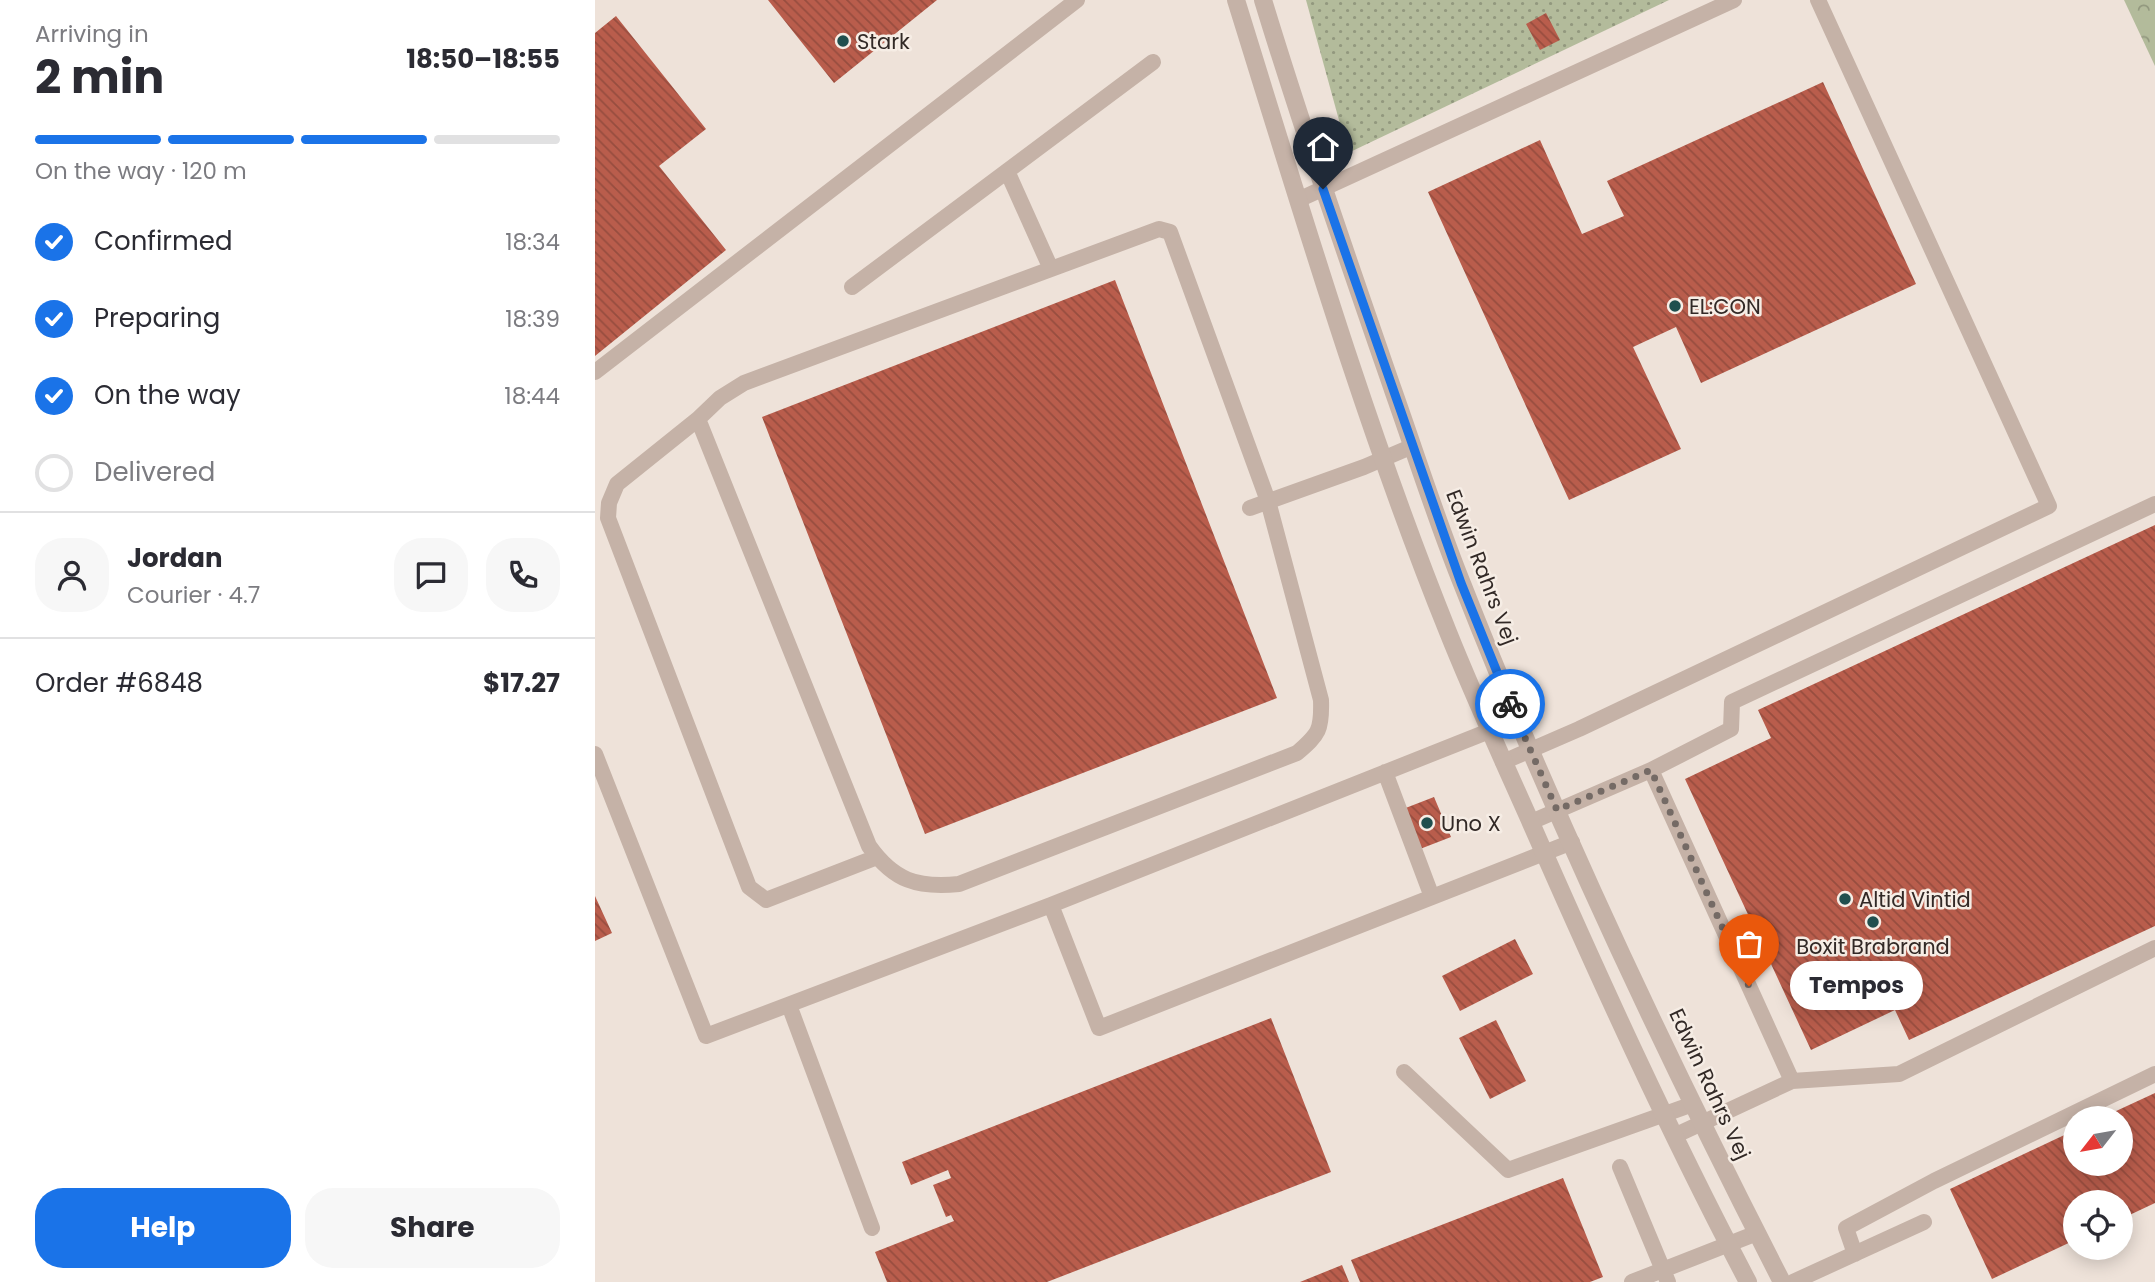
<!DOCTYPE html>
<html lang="en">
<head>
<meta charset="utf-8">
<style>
	body { margin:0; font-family:Poppins,sans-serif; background:#f7f7f7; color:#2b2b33; height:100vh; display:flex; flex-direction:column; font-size:26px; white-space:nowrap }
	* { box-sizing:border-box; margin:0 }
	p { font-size:23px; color:#7c7c81 }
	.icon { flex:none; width:38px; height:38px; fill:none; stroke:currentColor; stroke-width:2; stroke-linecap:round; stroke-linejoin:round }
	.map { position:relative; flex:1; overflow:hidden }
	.side { display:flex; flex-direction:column; background:#fff; width:595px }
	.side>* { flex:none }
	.needle { width:46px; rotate:239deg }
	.tools { position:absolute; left:1468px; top:1106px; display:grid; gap:14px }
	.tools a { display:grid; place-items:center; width:70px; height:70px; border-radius:50%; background:#fff; box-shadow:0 4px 18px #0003; font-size:35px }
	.pin { position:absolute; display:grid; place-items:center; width:60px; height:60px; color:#fff; margin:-72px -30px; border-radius:50% 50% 50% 0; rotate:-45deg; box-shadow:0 0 7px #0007 }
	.pin .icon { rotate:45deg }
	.courier { position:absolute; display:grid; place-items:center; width:70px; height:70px; margin:-35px; border:5px solid #1a73e8; border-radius:50%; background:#fff; color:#222; box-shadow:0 2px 9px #0007 }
	.bubble { position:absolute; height:49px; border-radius:24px; background:#fff; box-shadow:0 4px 18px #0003; font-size:23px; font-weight:700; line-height:49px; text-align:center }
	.headline em { font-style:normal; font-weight:700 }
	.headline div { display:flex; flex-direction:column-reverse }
	.headline { display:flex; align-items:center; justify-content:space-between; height:119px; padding:0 35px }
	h1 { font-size:46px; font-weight:700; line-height:52px }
	.bar { display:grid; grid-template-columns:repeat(4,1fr); gap:10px 7px; align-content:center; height:84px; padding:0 35px }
	.bar i { height:9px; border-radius:5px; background:#e1e1e2 }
	.bar .on { background:#1a73e8 }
	.bar p { grid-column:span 4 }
	.line { display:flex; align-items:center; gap:18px; padding:0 35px; border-top:2px solid #e1e1e2 }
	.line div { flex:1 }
	.round { display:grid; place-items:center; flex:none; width:74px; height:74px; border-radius:28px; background:#f7f7f7 }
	ol { padding:0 35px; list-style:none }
	li { display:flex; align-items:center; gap:21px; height:77px }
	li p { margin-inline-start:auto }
	li .icon { padding:7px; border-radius:50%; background:#1a73e8; color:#fff; stroke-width:4 }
	li:last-child { color:#7c7c81 }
	li i { width:38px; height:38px; border:4px solid #e1e1e2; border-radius:50% }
	.primary-button { display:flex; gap:14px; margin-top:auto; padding:14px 35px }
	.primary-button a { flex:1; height:80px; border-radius:28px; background:#1a73e8; color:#fff; font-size:28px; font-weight:700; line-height:80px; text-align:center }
	.primary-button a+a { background:#f7f7f7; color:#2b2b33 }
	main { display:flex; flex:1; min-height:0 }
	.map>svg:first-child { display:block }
</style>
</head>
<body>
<main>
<section class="side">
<div class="headline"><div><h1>2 min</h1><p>Arriving in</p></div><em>18:50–18:55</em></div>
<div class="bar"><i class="on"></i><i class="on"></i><i class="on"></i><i></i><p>On the way · 120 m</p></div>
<ol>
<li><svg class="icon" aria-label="check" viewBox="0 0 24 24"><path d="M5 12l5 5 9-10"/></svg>Confirmed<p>18:34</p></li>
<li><svg class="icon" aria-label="check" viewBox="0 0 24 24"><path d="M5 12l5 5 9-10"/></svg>Preparing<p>18:39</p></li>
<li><svg class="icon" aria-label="check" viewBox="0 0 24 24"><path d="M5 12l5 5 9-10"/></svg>On the way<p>18:44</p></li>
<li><i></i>Delivered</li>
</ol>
<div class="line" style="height:126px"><a class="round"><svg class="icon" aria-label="person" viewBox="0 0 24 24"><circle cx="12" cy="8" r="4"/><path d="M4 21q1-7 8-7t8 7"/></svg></a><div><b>Jordan</b><p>Courier · 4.7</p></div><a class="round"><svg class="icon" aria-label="chat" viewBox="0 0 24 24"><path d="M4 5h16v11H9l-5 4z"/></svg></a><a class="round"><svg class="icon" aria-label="phone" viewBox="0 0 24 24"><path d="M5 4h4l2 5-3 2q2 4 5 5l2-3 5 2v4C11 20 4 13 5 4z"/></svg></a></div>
<div class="line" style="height:91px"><div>Order #6848</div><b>$17.27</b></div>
<div class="primary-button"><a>Help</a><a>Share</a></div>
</section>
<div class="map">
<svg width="1560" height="1282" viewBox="0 0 1560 1282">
	<defs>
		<pattern id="forest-crowns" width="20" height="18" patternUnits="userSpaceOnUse" patternTransform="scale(1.75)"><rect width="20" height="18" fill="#b3bb9b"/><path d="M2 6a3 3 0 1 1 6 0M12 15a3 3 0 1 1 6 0" fill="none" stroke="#92987e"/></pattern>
		<pattern id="garden-dots" width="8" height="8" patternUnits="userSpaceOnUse" patternTransform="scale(1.75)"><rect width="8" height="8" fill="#b3bb9b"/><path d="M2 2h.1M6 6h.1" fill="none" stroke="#92987e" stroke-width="1.8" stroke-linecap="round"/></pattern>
		<pattern id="building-back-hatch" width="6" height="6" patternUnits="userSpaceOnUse" patternTransform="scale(1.75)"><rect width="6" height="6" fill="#b95d4c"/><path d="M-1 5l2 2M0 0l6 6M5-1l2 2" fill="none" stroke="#974d3f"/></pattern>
	</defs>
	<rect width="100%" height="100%" fill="#eee2d9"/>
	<!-- forest -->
	<path fill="url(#forest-crowns)" d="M1529,0h31v66z"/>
	<!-- garden -->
	<path fill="url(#garden-dots)" d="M711,0h363l-321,153z"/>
	<!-- building -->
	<path fill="url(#building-back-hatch)" d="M173,0h169l-103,83z
		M951,13l14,27 -20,10 -14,-26z
		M21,16l90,113 -47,37 67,84 -131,106v-323z
		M1228,82l93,202 -215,99 -25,-56 -43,20 48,102 -112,51 -141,-308 112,-52 42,94 42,-18 -17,-35z
		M520,280l162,418 -352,136 -163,-417z
		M1560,525v401l-246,114 -14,-30 -84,40 -126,-271 86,-41 -13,-28z
		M839,797l17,40 -31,12 -17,-40z
		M0,896l17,37 -17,8z
		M920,939l18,35 -73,37 -18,-35z
		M676,1018l60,154 -284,110h-160l-12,-30 79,-31 -3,-6 -5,2 -13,-32 18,-7 -3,-8 -37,15 -9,-23z
		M901,1020l30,61 -36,18 -31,-61z
		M1560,1093v110l-34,16v-17h-46v38l-83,39 -42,-90 125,-59v34h46v-46h-20z
		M968,1178l40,99 -13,5h-230l-9,-22z
		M747,1265l7,17h-49z"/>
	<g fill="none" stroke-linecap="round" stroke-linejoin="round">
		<!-- service -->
		<path stroke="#c5b2a7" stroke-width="16" d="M412,171l44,98
			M703,200l436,-200
			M564,229l11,3 98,269 53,199c1,30 -2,34 -24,53l-338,131c-42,4 -65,-3 -90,-38l-171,-427 22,-21 24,-15z
			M257,287l301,-225
			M0,372l482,-372
			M103,419l-81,65 -8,19 -1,15 141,369 17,13 111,-43
			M655,508l114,-41 49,-21
			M0,754l111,282 345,-131 466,-185
			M908,762l76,-33 470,-223 -231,-506
			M1056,770l80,-41 1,-27 423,-198
			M790,772l47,125
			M936,822l120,-52 141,311 -118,55
			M456,905l48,123 473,-186
			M194,1005l83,223
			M809,1072l104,98 185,-66
			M1197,1081l107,-7 256,-126
			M1025,1167l48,115
			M1260,1254l-9,-26 88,-47 221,-107
			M1037,1282l125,-49
			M1198,1282l131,-60"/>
		<!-- tertiary -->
		<path stroke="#c5b2a7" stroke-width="18" d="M641,0c66,212 129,426 212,632 26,65 55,128 83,191 68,155 138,309 217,459
			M668,0c40,131 85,260 130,390 23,65 44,132 70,196 93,237 203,470 319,696"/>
	</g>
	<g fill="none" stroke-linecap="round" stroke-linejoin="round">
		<!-- done -->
		<path stroke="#746a65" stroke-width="7" stroke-dasharray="0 12.6" d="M915,704l47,106 94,-40 98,216"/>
		<!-- route -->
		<path stroke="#1a73e8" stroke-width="9" d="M728,189l138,394 49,121"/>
	</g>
	<!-- markers -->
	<g fill="#204f4e" stroke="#f6ede5" stroke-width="2.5">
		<circle cx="248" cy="41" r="7"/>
		<circle cx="1080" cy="306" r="7"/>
		<circle cx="832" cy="823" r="7"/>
		<circle cx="1250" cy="899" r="7"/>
		<circle cx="1278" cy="922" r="7"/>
	</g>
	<g text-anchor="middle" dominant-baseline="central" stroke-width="5" stroke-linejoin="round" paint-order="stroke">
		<!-- poi labels -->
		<g font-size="21" fill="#322926" stroke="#f6ede5" text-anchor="start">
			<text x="262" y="41">Stark</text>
			<text x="1094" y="306">EL:CON</text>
			<text x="846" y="823">Uno X</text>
			<text x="1264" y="899">Altid Vintid</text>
			<text x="1278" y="946" text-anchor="middle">Boxit Brabrand</text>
		</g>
		<!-- street labels -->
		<g font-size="21" fill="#322926" stroke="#f6ede5">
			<text transform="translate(887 567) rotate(69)">Edwin Rahrs Vej</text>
			<text transform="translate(1115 1084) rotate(65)">Edwin Rahrs Vej</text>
		</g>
	</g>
</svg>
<div class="tools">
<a><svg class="needle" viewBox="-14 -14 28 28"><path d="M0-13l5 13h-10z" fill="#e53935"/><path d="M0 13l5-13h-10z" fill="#7c7c81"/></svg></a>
<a><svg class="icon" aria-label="locate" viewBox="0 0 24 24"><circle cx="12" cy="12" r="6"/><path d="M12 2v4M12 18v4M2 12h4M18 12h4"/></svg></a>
</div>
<div class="pin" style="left:1154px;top:986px;background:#ea580c"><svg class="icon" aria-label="bag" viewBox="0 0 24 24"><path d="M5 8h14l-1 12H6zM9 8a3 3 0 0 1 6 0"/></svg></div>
<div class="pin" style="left:728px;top:189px;background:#1f2937"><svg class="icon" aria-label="home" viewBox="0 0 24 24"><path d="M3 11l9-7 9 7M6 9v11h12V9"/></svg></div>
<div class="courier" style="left:915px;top:704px"><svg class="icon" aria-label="bike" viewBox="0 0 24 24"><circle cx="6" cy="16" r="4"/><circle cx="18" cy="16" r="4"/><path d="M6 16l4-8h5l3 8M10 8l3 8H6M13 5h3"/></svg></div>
<div class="bubble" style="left:1195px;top:961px;width:133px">Tempos</div>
</div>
</main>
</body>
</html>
